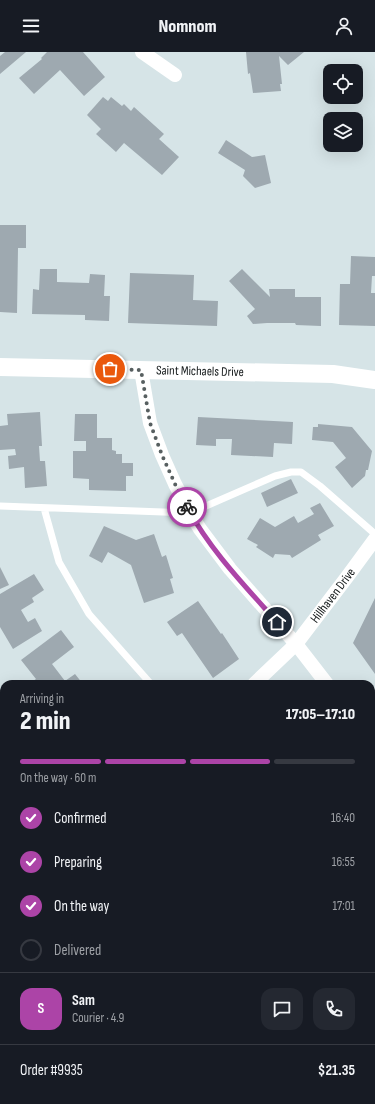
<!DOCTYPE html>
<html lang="en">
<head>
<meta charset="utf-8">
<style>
	body { margin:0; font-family:"Sofia Sans Condensed",sans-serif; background:#242831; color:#f1f3f6; height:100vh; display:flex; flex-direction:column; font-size:15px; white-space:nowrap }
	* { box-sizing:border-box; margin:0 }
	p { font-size:13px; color:#9ea1a6 }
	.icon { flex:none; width:22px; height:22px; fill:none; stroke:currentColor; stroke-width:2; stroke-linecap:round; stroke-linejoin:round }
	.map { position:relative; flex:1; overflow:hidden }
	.side { position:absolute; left:0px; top:628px; width:375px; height:424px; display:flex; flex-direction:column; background:#171b24; border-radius:12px 12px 0 0; box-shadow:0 4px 16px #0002 }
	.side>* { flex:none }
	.fabs { position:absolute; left:323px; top:12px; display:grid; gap:8px }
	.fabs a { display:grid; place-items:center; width:40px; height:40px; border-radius:8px; background:#171b24; box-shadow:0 4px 16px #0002; font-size:20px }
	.pin { position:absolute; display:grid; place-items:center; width:34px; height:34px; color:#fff; margin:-17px; border:2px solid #fff; border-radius:50%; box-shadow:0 1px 4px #0007 }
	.courier { position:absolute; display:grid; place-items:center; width:40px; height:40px; margin:-20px; border:3px solid #ac44a7; border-radius:50%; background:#fff; color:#222; box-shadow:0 1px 5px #0007 }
	.summary em { font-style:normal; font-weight:800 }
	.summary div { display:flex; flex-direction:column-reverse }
	.summary { display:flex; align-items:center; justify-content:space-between; height:68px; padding:0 20px }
	h1 { font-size:26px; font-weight:800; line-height:30px }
	.bar { display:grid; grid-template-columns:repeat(4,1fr); gap:6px 4px; align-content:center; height:48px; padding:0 20px }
	.bar i { height:5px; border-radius:3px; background:#363941 }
	.bar .selected { background:#ac44a7 }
	.bar p { grid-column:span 4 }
	.line { display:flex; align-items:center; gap:10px; padding:0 20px; border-top:1px solid #363941 }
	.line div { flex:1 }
	.round { display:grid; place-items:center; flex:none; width:42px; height:42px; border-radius:12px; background:#242831 }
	ol { padding:0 20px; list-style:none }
	li { display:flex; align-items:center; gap:12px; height:44px }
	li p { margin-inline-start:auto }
	li .icon { padding:4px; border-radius:50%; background:#ac44a7; color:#fff; stroke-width:4 }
	li:last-child { color:#9ea1a6 }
	li i { width:22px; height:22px; border:2px solid #363941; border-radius:50% }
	header { display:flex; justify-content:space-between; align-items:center; height:52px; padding:0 20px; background:#171b24; font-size:18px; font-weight:800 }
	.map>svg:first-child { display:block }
</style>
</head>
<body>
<header><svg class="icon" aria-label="menu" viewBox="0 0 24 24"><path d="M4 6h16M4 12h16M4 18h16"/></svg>Nomnom<svg class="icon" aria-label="person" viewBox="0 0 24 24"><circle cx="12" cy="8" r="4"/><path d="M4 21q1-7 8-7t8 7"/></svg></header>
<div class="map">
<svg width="375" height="1052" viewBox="0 0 375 1052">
	<rect width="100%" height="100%" fill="#d6e4e7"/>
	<!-- building -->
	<path fill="#9ea9b0" d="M5,0h21l-26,22v-18z
		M47,0h36l22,25 -21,19 -24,-26 -26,24 -15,-16 23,-19 -1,-1z
		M246,0h58l-16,13 -9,-9 3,28h-2l1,7 -28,2 -3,-20 -2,1z
		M103,45l5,4 3,-4 11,9 2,-2 7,7 3,-4 30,27 -5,5 20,18 -17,18 -38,-32 -8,9 -20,-18 5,-5 -14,-14z
		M226,88l26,17 13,-2 6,28 -16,5 -12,-12 2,-6 -27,-17z
		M0,173h26v23h-8l-1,65 -17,-1z
		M351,204l24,1v19h-3l-1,17h4v33l-36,-1 1,-41h10z
		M40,217h17v13l32,1 1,-9 15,1 -1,21h6l-1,25 -24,-1v-5l-53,-1 1,-25 6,1z
		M242,217l28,28 -1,-8h26v8h26v29l-25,-1 -1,-2h-28l-14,1 -6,-8 8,-7 -26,-28z
		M130,221l64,2 -1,25 25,1 -1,25 -89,-3z
		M40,360l2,34h-3l1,15h5l2,25 -22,2 -1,-21 -15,2 -1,-13 8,-1 -1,-6 -15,1v-24l8,-1 -1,-11z
		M75,362h22v24h15v12l4,1v3h6v9h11v13h-7v15l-37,-1v-11l-16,-1v-27h13v-10h-12z
		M198,365l95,5 -1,22 -18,-1 -1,14 -42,-2 1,-16h-16v7l-20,-1z
		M318,372l34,3 20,24 -4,19h-2l-1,6 -13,12 -17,-21 11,-9 -13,-16 -21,-2 1,-13h5z
		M291,427l7,14 -31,14 -6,-14z
		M320,451l14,23 -16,9 3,5 -29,18 -2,-3 -15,-1 -2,4 -17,-11 2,-2 -11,-6 13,-21 15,9 19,-11 4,7 16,-9 -4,-6z
		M104,474l32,14 18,-6 8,23 4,-2 7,23 -3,1 4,14 -30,10 -13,-38 -23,-13 -6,11 -13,-7z
		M0,515l9,18 -9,4z
		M34,522l10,16 -12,8 2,4 -13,8 7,12 7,-4 7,13 -29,18 -13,-22v-33z
		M375,546v76l-22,-31z
		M198,549l23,33 1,-1 17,26 -26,19 -31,-45 -5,3 -10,-14z
		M61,578l13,17 -22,17 13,17 10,-7 8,10h-48l-2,-3 3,-2 -15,-19z
		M0,737l4,4v22l-4,4z
		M371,817l4,7v48l-4,-7z
		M0,884l4,5v56l-4,6z
		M371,955l4,4v20l-4,4z
		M4,965v38l-4,-4v-30z
		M375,996v21l-4,-4v-13z
		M54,1048h52l2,2 -3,2h-52l-2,-1z
		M232,1048h40l4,4h-40z"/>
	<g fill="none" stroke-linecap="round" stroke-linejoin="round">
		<!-- service -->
		<path stroke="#fff" stroke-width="7" d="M0,454l190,7 85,-37 16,-4h10l19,14 55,48
			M44,456l15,54 30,52 62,70
			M0,865l4,4
			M371,893l4,4
			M162,1048l4,4"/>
		<!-- minor -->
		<g stroke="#fff" stroke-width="14">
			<path d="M142,0l33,23"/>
			<path d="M141,318l9,53 12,32 13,29 15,29 10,16 30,40 66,75 31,40"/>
			<path id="s1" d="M254,632l42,-40 51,-67 28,-38"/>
			<path d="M0,662l4,5"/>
			<path d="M371,703l4,9"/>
			<path d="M0,807l4,-3"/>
			<path d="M341,1048l4,4"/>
		</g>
		<!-- tertiary -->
		<path stroke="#fff" stroke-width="18" id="s2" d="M0,315l333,7 42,6"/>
	</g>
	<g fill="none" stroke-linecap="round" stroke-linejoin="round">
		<!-- done -->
		<path stroke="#575f60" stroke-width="4" stroke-dasharray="0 7.2" d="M110,317l31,1 9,53 12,32 13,29 12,23"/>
		<!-- route -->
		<path stroke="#ac44a7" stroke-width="5" d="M187,455c23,43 58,79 90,115"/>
	</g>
	<g text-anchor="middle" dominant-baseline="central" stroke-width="3" stroke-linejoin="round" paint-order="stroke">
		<!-- street labels -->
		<g font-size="13" fill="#121718" stroke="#d6e4e7">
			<text stroke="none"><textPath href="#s2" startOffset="200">Saint Michaels Drive</textPath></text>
			<text stroke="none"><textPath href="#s1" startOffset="119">Hillhaven Drive</textPath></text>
		</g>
	</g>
</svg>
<div class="fabs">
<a><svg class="icon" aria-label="locate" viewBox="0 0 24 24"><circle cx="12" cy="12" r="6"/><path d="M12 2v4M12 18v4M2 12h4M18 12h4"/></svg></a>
<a><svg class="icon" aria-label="layers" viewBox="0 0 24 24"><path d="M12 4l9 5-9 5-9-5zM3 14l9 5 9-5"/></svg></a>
</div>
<div class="pin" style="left:110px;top:317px;background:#ea580c"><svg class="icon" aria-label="bag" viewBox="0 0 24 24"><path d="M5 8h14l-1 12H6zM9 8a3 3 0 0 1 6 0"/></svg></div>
<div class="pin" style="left:277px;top:570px;background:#1f2937"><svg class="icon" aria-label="home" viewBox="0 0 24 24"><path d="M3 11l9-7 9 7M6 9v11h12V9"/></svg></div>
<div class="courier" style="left:187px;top:455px"><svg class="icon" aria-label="bike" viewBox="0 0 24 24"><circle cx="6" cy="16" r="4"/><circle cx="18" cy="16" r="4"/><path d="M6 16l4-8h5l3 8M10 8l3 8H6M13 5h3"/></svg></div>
<section class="side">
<div class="summary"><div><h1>2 min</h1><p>Arriving in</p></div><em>17:05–17:10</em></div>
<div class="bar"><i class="selected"></i><i class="selected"></i><i class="selected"></i><i></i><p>On the way · 60 m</p></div>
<ol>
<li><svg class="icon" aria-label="check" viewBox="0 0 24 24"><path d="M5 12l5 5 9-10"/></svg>Confirmed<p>16:40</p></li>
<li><svg class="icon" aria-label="check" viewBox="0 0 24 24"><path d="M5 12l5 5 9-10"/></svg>Preparing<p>16:55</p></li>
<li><svg class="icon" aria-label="check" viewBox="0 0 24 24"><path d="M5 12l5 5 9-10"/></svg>On the way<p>17:01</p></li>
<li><i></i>Delivered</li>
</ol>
<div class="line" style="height:72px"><b class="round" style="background:#ac44a7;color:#fff">S</b><div><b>Sam</b><p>Courier · 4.9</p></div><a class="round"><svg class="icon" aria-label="chat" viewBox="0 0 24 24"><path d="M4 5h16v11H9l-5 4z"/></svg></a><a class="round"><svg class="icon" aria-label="phone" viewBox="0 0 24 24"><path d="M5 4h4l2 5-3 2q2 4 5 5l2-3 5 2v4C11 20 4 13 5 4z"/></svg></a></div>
<div class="line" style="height:52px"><div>Order #9935</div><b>$21.35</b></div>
</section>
</div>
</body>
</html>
